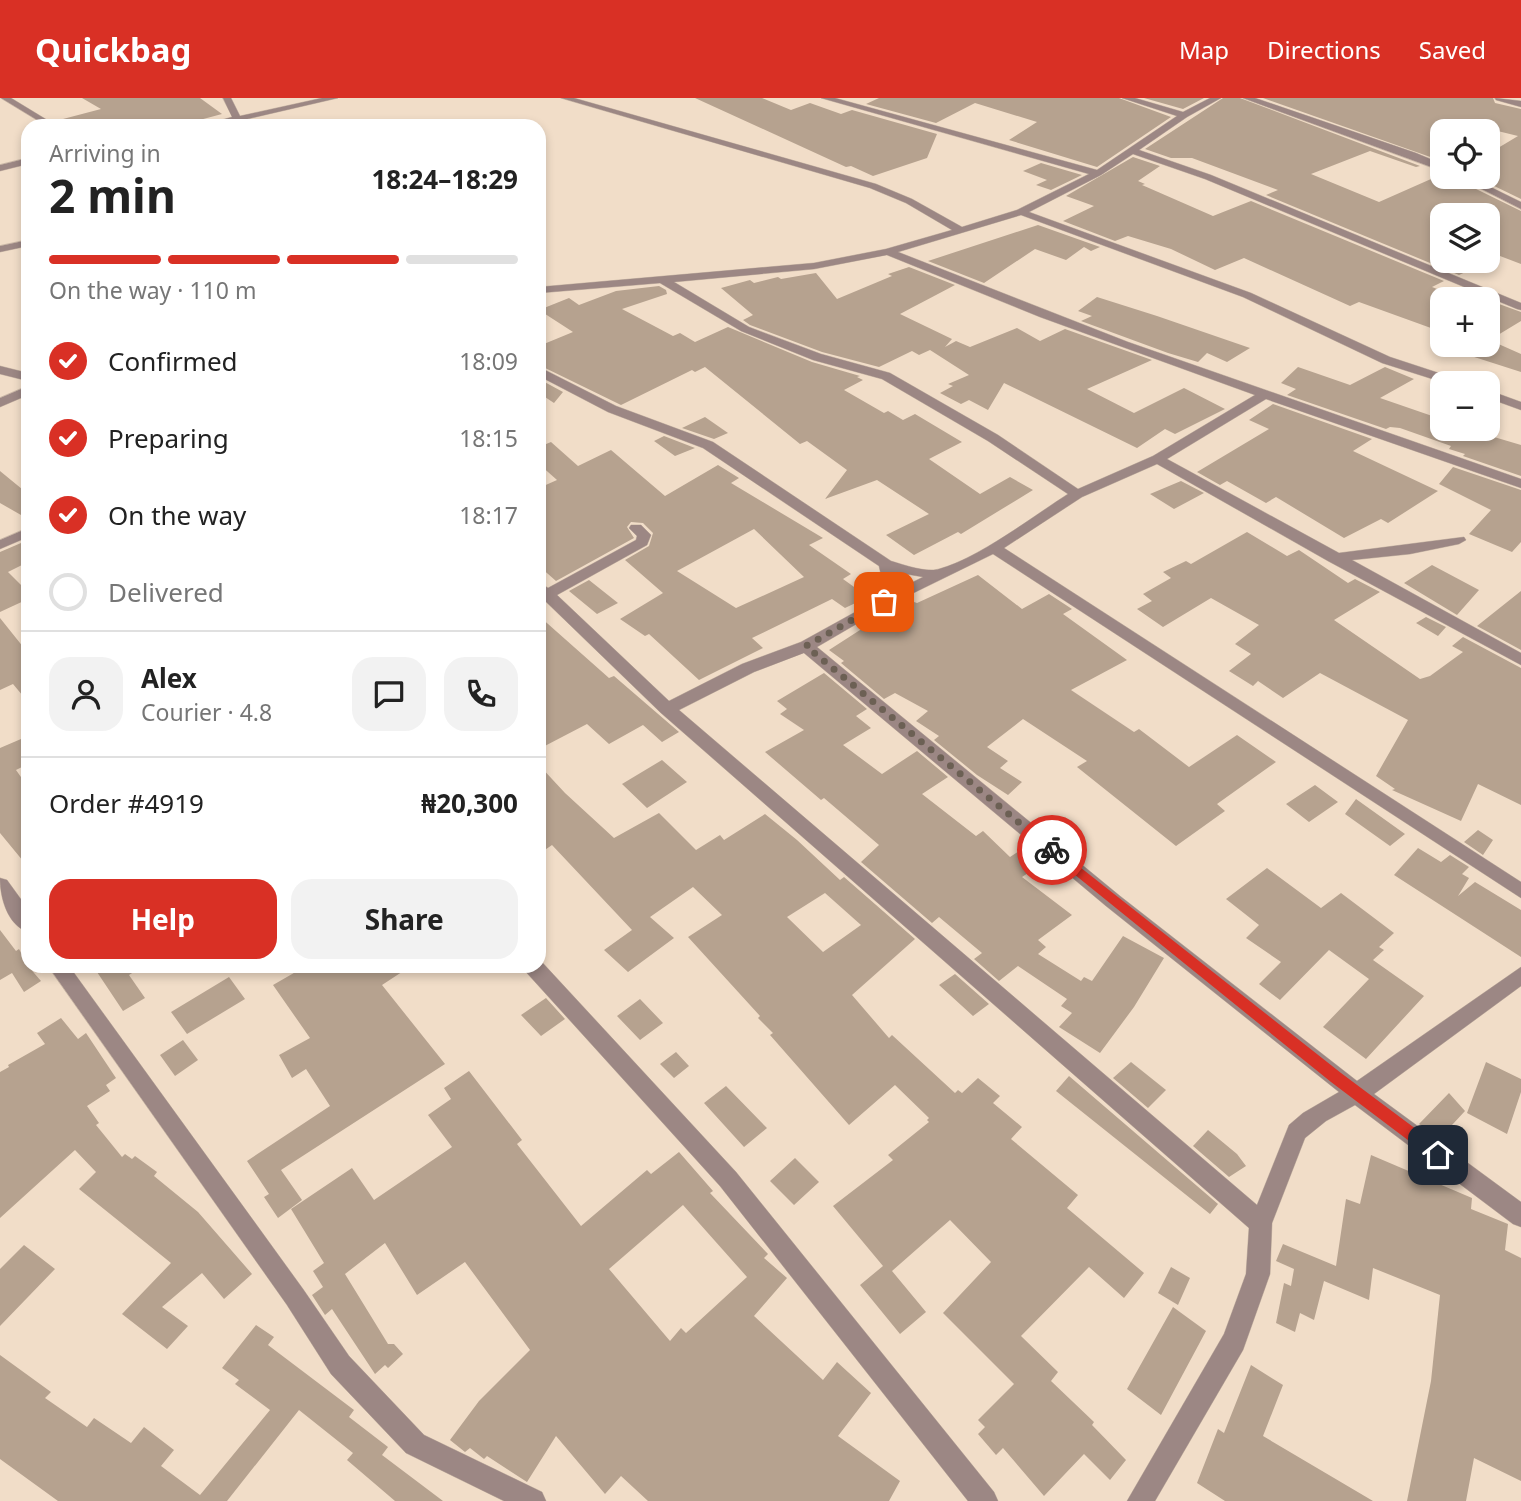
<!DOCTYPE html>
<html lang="en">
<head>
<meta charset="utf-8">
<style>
	body { margin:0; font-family:"Noto Sans",sans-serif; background:#f2f2f2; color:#222; height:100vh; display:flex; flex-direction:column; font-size:26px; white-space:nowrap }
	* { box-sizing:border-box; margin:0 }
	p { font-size:23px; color:#767676 }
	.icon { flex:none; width:38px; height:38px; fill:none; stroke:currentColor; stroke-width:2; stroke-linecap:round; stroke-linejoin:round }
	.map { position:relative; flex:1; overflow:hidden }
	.details { position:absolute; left:21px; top:21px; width:525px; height:854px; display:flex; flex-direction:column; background:#fff; border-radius:21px; box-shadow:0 4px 10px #0003 }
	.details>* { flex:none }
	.tools { position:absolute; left:1430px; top:21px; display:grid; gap:14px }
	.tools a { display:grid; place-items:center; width:70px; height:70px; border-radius:14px; background:#fff; box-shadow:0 4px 10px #0003; font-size:35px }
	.pin { position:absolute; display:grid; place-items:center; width:60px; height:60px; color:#fff; margin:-30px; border-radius:14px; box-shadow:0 4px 10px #0006 }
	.courier { position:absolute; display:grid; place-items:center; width:70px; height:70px; margin:-35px; border:5px solid #d93025; border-radius:50%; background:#fff; color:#222; box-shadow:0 2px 9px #0007 }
	.head em { font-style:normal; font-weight:700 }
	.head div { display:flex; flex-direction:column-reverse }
	.head { display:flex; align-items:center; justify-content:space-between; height:119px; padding:0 28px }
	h1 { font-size:46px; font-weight:700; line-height:52px }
	.bar { display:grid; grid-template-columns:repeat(4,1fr); gap:10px 7px; align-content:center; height:84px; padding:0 28px }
	.bar i { height:9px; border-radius:5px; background:#e0e0e0 }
	.bar .current { background:#d93025 }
	.bar p { grid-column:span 4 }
	.line { display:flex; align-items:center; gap:18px; padding:0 28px; border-top:2px solid #e0e0e0 }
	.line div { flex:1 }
	.round { display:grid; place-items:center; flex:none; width:74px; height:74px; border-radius:21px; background:#f2f2f2 }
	ol { padding:0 28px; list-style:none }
	li { display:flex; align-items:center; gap:21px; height:77px }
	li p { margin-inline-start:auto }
	li .icon { padding:7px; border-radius:50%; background:#d93025; color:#fff; stroke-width:4 }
	li:last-child { color:#767676 }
	li i { width:38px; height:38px; border:4px solid #e0e0e0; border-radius:50% }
	.button { display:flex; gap:14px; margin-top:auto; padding:14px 28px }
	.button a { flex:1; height:80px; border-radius:21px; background:#d93025; color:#fff; font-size:28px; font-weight:700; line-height:80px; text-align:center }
	.button a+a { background:#f2f2f2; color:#222 }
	header { display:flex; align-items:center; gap:42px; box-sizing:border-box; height:98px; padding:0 35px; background:#d93025; color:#fff }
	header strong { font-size:33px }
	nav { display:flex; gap:38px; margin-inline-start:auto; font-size:24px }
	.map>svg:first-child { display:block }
</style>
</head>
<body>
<header>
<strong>Quickbag</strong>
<nav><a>Map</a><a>Directions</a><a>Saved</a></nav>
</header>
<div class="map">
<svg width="1521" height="1403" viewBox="0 0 1521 1403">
	<rect width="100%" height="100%" fill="#f1ddc8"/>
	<!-- building -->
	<path fill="#b6a28f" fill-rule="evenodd" d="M82,0h118l22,16 -45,12h-113l-1,-7 38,-10z
		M695,0h67l29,12 19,-7 31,11 11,-4 85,24 -10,24 -54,18 -22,-10 -5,1z
		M879,0h240l52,19 -74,50 -88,-27 28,-18 -62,-19 -39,20 -70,-19z
		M1144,0h60l-21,11z
		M1223,0h17l180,68 -4,1 -46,-16 -59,23 68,28 52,-23 36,10 5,-2 49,24v53l-21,-8 -41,19 -193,-80 12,-5 -86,-32h-21l-26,-9zM1442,117h46v46h-46z
		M1263,0h230l2,5 26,6v90l-35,-17 2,-28 30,-18 -57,-14 -19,9v25l-6,3z
		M1133,59l27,9 -22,15 7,3 -3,1 71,31 38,-15 193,80 -12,6 10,4v41l-83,-30 -9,4 -106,-48 -29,12 -44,-21 -43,-13 -13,5 -52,-20 31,-15 -28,-10z
		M1041,65l41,12 -31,15 -15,-5 11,-5 -24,-9z
		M1038,127l62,22 -9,4 -7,-4 -18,13 -31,-11 -51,34 -56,-22z
		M909,169l46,18 -55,29 52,25 -7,8 11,-6 14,6 47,-19 23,13 25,-12 87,31 -65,29 47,24 50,-25 41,21 -50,25 -10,-5 -28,19 -133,-65 -16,27 -19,-10 -8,4 -21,-11 13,-7 -5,-2 21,-9 -39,-25 -11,5 -7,-4 -33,16 -57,-15 -72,-27 -7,-5 10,-5 -32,-27 29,-8 4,3 24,-6 3,2 35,-6 21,26 55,-23 -4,-2z
		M659,188l7,4 1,4 -45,15 51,27 7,-3 15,9 33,-15 84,35 48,14 -3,1 6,3 -19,10 40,23 4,-2 15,9 12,-6 47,28 -33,17 51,35 30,-17 23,13 -72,44 -3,-2 -44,23 -28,-20 43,-21 -52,-34 -52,19 22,-29 -40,-29 -7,3 -95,-77 -10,5 -3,-2 -71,35 -82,-40v-19l34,-14 -34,-22 30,-12 10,7 37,-14z
		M1097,199l60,19 93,32 -23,14 -20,-9 -9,9 -30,-9 -87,-32 11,-5 -14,-5z
		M1499,206l22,8v9l-33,20v-31z
		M1494,244l27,12v18l-53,-17z
		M1298,269l52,18 35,-18 29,12 -34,19 58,20 -8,11h37l54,16v31l-58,-20 2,-2 -16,-5 2,-3 -51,-18 -10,-1 -4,2 -99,-34 9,-6 -15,-6z
		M539,281l24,13 -9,11 -15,-10z
		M1273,306l99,35 -19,12 85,40 -50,32 -7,-4 -37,19 -68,-41 -10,6 -39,-22 -7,4 -23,-13 72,-43 -20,-9z
		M705,319l23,16 -14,6 -32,-11z
		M664,338l31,12 -20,8 -21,-15z
		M551,344l27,24 33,-16 54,46 53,-31 21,13 -8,5 92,55 -14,7 42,29 -8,5 25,18 -23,11 -13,-9 -80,39 11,10 -64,32 -50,-46 -4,2 -25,-17 43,-26 -38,-33 24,-14 4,-13 -10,-10 -12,-1 -4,5 7,11 -78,43 -17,-15v-78l18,-8 -18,-16v-17zM754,431l50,48 -68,31 -59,-37z
		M1453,369l68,23v52l-9,10 -43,-18 22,-24 -52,-26z
		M0,373l28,23v25l-28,-16z
		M1181,383l23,12 -30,16 -24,-15z
		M1247,434l40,24 12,-6 49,33 7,-4 25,13 -46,28 86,59 10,-3 33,-24 -11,-6 11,-9 58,31v137l-43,-21 -17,37 -69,-31 3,-1 -19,-13 32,-56 -88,-47 -37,25 -25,-17 -5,5 -24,-15 22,-17 -16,-10 24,-19 -48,-27 -48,29 -26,-18 15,-8 -9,-7 28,-16 -8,-6 23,-11 5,3z
		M28,442v22l-20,10 20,20v7l-28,13v-60z
		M1432,467l47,25 -22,25 -53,-32z
		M978,477l44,34 27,-15 23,15 -9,5 64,46 -56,30 63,42 5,-3 50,38 48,-32 39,27 -59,42 8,7 -49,35 -99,-79 10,-6 -64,-42 -36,28 21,14 -8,7 22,14 -14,13 -31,-20 -43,-35 5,-4 -23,-15 12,-10 -33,-18 -11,6 -43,-36 3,-2 -15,-11 59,-38 6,4 20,-14 3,1z
		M589,482l29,23 -21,11 -28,-23z
		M1521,493v59l-44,-24z
		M539,518l70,62 5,-2 65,56 -17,10 -19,-17 -34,19 -22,-20 -48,25z
		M1426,519l20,10 -8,9 -22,-13z
		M0,520l28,35v49l-15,-18 -13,6z
		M824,575l43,36 -11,7 15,12 -28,17 39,29 35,-23 31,26 -26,17 54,42 7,-5 27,26 9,-6 18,16 -15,10 50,38 -34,25 8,7 -8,7 43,27 3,-4 8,4 31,-45 41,22 -30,49 -34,46 -41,-26 13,-14 -11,-7 6,-7 -49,-33 -19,15 -25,-22 8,-6 -43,-36 -7,6 -71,-61 18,-17 -55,-47 -3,2 -56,-48 39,-22 -24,-16 7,-5 -10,-8z
		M28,638v28l-12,6 12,17v80l-28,-34v-85z
		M662,662l25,22 -40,26 -25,-24z
		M539,667l26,28 49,45 45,-25 37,37 24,-15 4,5 41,-26 32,26 43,40 4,-3 71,62 -63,56 37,43 3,-3 63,58 3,-3 4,3 16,-15 22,18 -7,7 29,24 -11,12 67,56 -11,13 77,65 -20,25 -35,-31 -68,69 37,36 -7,9 43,41 -2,3 34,35 -16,20 -26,-26 -40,42 -41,-48 -7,7 -18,-21 7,-7 -7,-7 36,-36 -71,-71 48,-51 -41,-42 -58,51 34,41 -26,22 -40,-49 23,-19 -50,-60 60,-46 -5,-5 41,-33 -2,-2 2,-2 -34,-33 -46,40 -79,-90 3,-2 -15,-15 2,-2 -72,-79 34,-22 -29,-28 -43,30 24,21 -46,34 -24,-22 28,-20 -80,-85 -13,9zM825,795l36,32 -38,27 -36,-35z
		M1315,687l23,17 -29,20 -23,-18z
		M1356,701l49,35 -15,12 -45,-32z
		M1478,732l15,10 -10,15 -19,-13z
		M1418,750l23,14 9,-7 19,12 -7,7 7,4 -11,18 17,-14 46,28v47l-127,-82z
		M1267,770l54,40 20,-15 53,40 -15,14 5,3 -11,10 51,36 -58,63 -43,-32 46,-48 -40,-29 -49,50 -21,-16 22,-22 -35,-24 13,-13 -33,-26z
		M0,832l16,21 3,-2 9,17 13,15 -17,11 -12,-19 -12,7z
		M93,868h50l-14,9 16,23 -22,13z
		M306,868h105l-29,19 63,79 -164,106 21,30 -24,18 -14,-21 5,-3 -22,-33 83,-55 -24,-37 -14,9 -13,-23 31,-17 -37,-53z
		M955,876l34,30 -16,12 -34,-31z
		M229,879l16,22 -58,35 -16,-22z
		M546,900l19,21 -24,17 -20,-21z
		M640,901l23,24 -23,17 -23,-24z
		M61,920l17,21 8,-6 30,45 -10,7 4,6 -23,15 12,17 -3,2 26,32 3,-3 7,5 3,-3 22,16 -3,4 44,36 54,62 -28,25 -22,-26 -40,34 26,19 -21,23 -45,-35 49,-51 -92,-74 17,-17 -21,-22 -75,68v-146l9,-5 -1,-2 37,-21 -8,-11z
		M183,942l15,20 -23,16 -15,-21z
		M676,954l13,14 -15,12 -14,-14z
		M1131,964l35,28 -18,18 -35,-30z
		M1486,964l35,17v13l-14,42 -40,-21z
		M469,973l53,69 -5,4 64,82 66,-56 4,4 28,-22 34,39 -3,2 58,61 -4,4 23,20 -33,38 69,64 14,-18 34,31 -33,43 62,45 -11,20h-241l-27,-25 -16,18 -49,-58 -29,46 -40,-26 -3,3 -14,-11 -5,4 -15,-12 29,-39 51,-51 -65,-88 -48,33 -32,-52 -40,31 43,70h6l9,10 -15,14 -3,-3 -10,9 -43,-65 -7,6 -13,-20 11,-8 -10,-16 11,-8 -33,-54 61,-41 22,32 78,-53 -24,-32 23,-16 -7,-11zM683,1107l64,72 -61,56 -5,-5 -11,13 -61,-72z
		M1069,978l149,128 -8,10 -154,-123z
		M726,988l41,42 -23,19 -40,-44z
		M1449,995l16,18 -26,28 -20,-15z
		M1208,1032l29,24 9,12 -17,11 -36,-31z
		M1371,1057l101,43 -1,11 37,15 -3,26 16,8v223l-47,-23 -8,43h-59l24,-120 9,-86 -67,-27 -4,32 -45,-19 -10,39 -14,-7 -5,19 -19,-9 8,-40 7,3 3,-17 -18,-8 7,-17 53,22 10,-67 14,5z
		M795,1060l24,24 -25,23 -24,-24z
		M24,1147l31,24 -55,57v-57z
		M1171,1169l19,11 -12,27 -20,-12z
		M1173,1209l33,24 -45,84 -34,-26z
		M256,1227l18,12 -6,8 86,65 -5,7 39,30 -6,8 61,46h-48l-48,-41 6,-7 -54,-43 -72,91h-169l-58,-42v-104l51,37 -6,6 42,29 7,-9 37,25 13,-16 30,23 -13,16 39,29 70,-85 -35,-26 4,-4 -17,-12z
		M1251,1267l32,20 -20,51 110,65h-148l-28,-18 21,-54 6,4z"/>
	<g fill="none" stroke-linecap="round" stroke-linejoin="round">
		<defs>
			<path id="minor" d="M1,0h10l46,28h-10z
				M223,0h8l9,18 82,-18h16l-95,22 2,6h-8l-2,-4 -35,4 32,-9z
				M561,0h13l302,86 36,15 50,28 55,-17 72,-36 -268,-76h14l262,72 80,-54 -55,-18h13l48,14 27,-14h11l-34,19 -48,33 72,25 310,128v7l-4,-1 -312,-130 -72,-25 -32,21 -72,37 222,81 139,64 70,23 2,3h-17l-63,-20 -139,-66 -222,-82 -123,37 230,90 393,137v9l-255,-89 -99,60 172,94 125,-16 2,3 -7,4 -49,10 -58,6 169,93v12l-193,-104 -171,-97 -75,33 -78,51 517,334v16l-528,-344 -104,51 -72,42 303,249 237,185 164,-114v19l-147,108 147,108v25l-8,-3 -158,-119 -29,16 -21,17 -33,85 -2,51 -27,76 -88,151h-28l97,-167 22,-60 3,-46 -588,-515 -122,-118v-13l9,6 88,-48 1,-4 -8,-8 2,-3h10l10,10 -4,10 -90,50 112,106 73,-37 59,-22 76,-42 4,-25 -2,-9 -176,-118 -95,-36 -69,-36v-9l77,39 97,36 178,119c13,4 36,12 48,8 40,-11 93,-52 129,-75l-80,-53 -106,-62 -69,-19 -72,-29 -81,-48 -121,10v-6l275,-24 72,-14 66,-19 -46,-27 -36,-15zM887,157l153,62 215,78 -102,61 -75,33 -80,-54 -108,-62 -69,-19 -72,-27 -75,-45 140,-13zM895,474l28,5 -30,15zM804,555l302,253 233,186 -36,21 -14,12 -32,80 -578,-495 75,-38z
				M1243,0h12l161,55 26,11v7z
				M1495,0l26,3v6l-25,-7z
				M28,60v6l-28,7v-6z
				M1458,79h12l51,25v7z
				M28,142v6l-28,6v-6z
				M0,268l28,7v8l-28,-7z
				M28,288v9l-28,12v-9z
				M1488,292l33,12v8l-33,-12z
				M28,430v9l-28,12v-9z
				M0,780l7,2 21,29v23c-21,-7 -28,-35 -28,-54z
				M540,862l196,212 258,320 4,9h-30l-248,-315 -194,-214 -3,-6h16z
				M48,868h21l234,323 46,67 75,79 118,57 4,9h-42l-98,-48 -75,-79 -44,-69z"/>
		</defs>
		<!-- minor casing -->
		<use href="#minor" stroke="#ccbaa8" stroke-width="1"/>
		<!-- minor -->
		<use href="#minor" fill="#9c8784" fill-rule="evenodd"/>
	</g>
	<!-- route -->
	<path fill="#d93025" d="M1052,747l289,228 103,77v9h-11l-102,-77 -283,-229 -2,-3z"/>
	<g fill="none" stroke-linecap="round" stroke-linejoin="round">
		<!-- done -->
		<path stroke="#6c6054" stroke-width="7" stroke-dasharray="0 12.6" d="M884,504l-78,44 246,204"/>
	</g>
</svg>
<div class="tools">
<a><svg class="icon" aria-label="locate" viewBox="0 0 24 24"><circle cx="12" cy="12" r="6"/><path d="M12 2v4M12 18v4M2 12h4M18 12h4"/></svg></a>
<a><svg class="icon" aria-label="layers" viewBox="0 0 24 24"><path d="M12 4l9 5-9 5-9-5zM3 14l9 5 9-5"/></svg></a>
<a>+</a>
<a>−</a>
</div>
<div class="pin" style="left:884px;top:504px;background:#ea580c"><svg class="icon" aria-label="bag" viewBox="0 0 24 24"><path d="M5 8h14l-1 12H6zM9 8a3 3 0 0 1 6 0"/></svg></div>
<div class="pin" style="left:1438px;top:1057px;background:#1f2937"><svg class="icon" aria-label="home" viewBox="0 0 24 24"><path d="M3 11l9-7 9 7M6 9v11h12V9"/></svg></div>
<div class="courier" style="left:1052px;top:752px"><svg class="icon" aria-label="bike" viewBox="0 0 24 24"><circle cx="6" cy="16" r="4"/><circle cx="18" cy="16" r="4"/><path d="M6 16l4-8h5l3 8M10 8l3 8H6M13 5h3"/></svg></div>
<section class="details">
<div class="head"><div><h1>2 min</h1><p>Arriving in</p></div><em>18:24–18:29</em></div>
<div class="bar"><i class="current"></i><i class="current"></i><i class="current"></i><i></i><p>On the way · 110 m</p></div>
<ol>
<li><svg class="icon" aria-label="check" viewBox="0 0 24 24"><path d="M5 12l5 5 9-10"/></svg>Confirmed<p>18:09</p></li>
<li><svg class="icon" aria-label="check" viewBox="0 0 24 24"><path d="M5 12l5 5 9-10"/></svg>Preparing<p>18:15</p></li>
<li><svg class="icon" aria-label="check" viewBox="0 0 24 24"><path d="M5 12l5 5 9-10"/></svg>On the way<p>18:17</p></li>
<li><i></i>Delivered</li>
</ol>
<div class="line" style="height:126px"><a class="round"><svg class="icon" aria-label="person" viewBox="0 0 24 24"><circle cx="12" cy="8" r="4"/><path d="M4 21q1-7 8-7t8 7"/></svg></a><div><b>Alex</b><p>Courier · 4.8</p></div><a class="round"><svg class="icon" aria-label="chat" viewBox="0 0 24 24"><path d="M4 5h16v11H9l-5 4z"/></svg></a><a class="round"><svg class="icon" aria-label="phone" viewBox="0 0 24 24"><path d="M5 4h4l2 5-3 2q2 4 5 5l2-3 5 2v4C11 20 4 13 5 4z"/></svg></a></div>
<div class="line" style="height:91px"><div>Order #4919</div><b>₦20,300</b></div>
<div class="button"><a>Help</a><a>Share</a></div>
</section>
</div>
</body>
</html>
